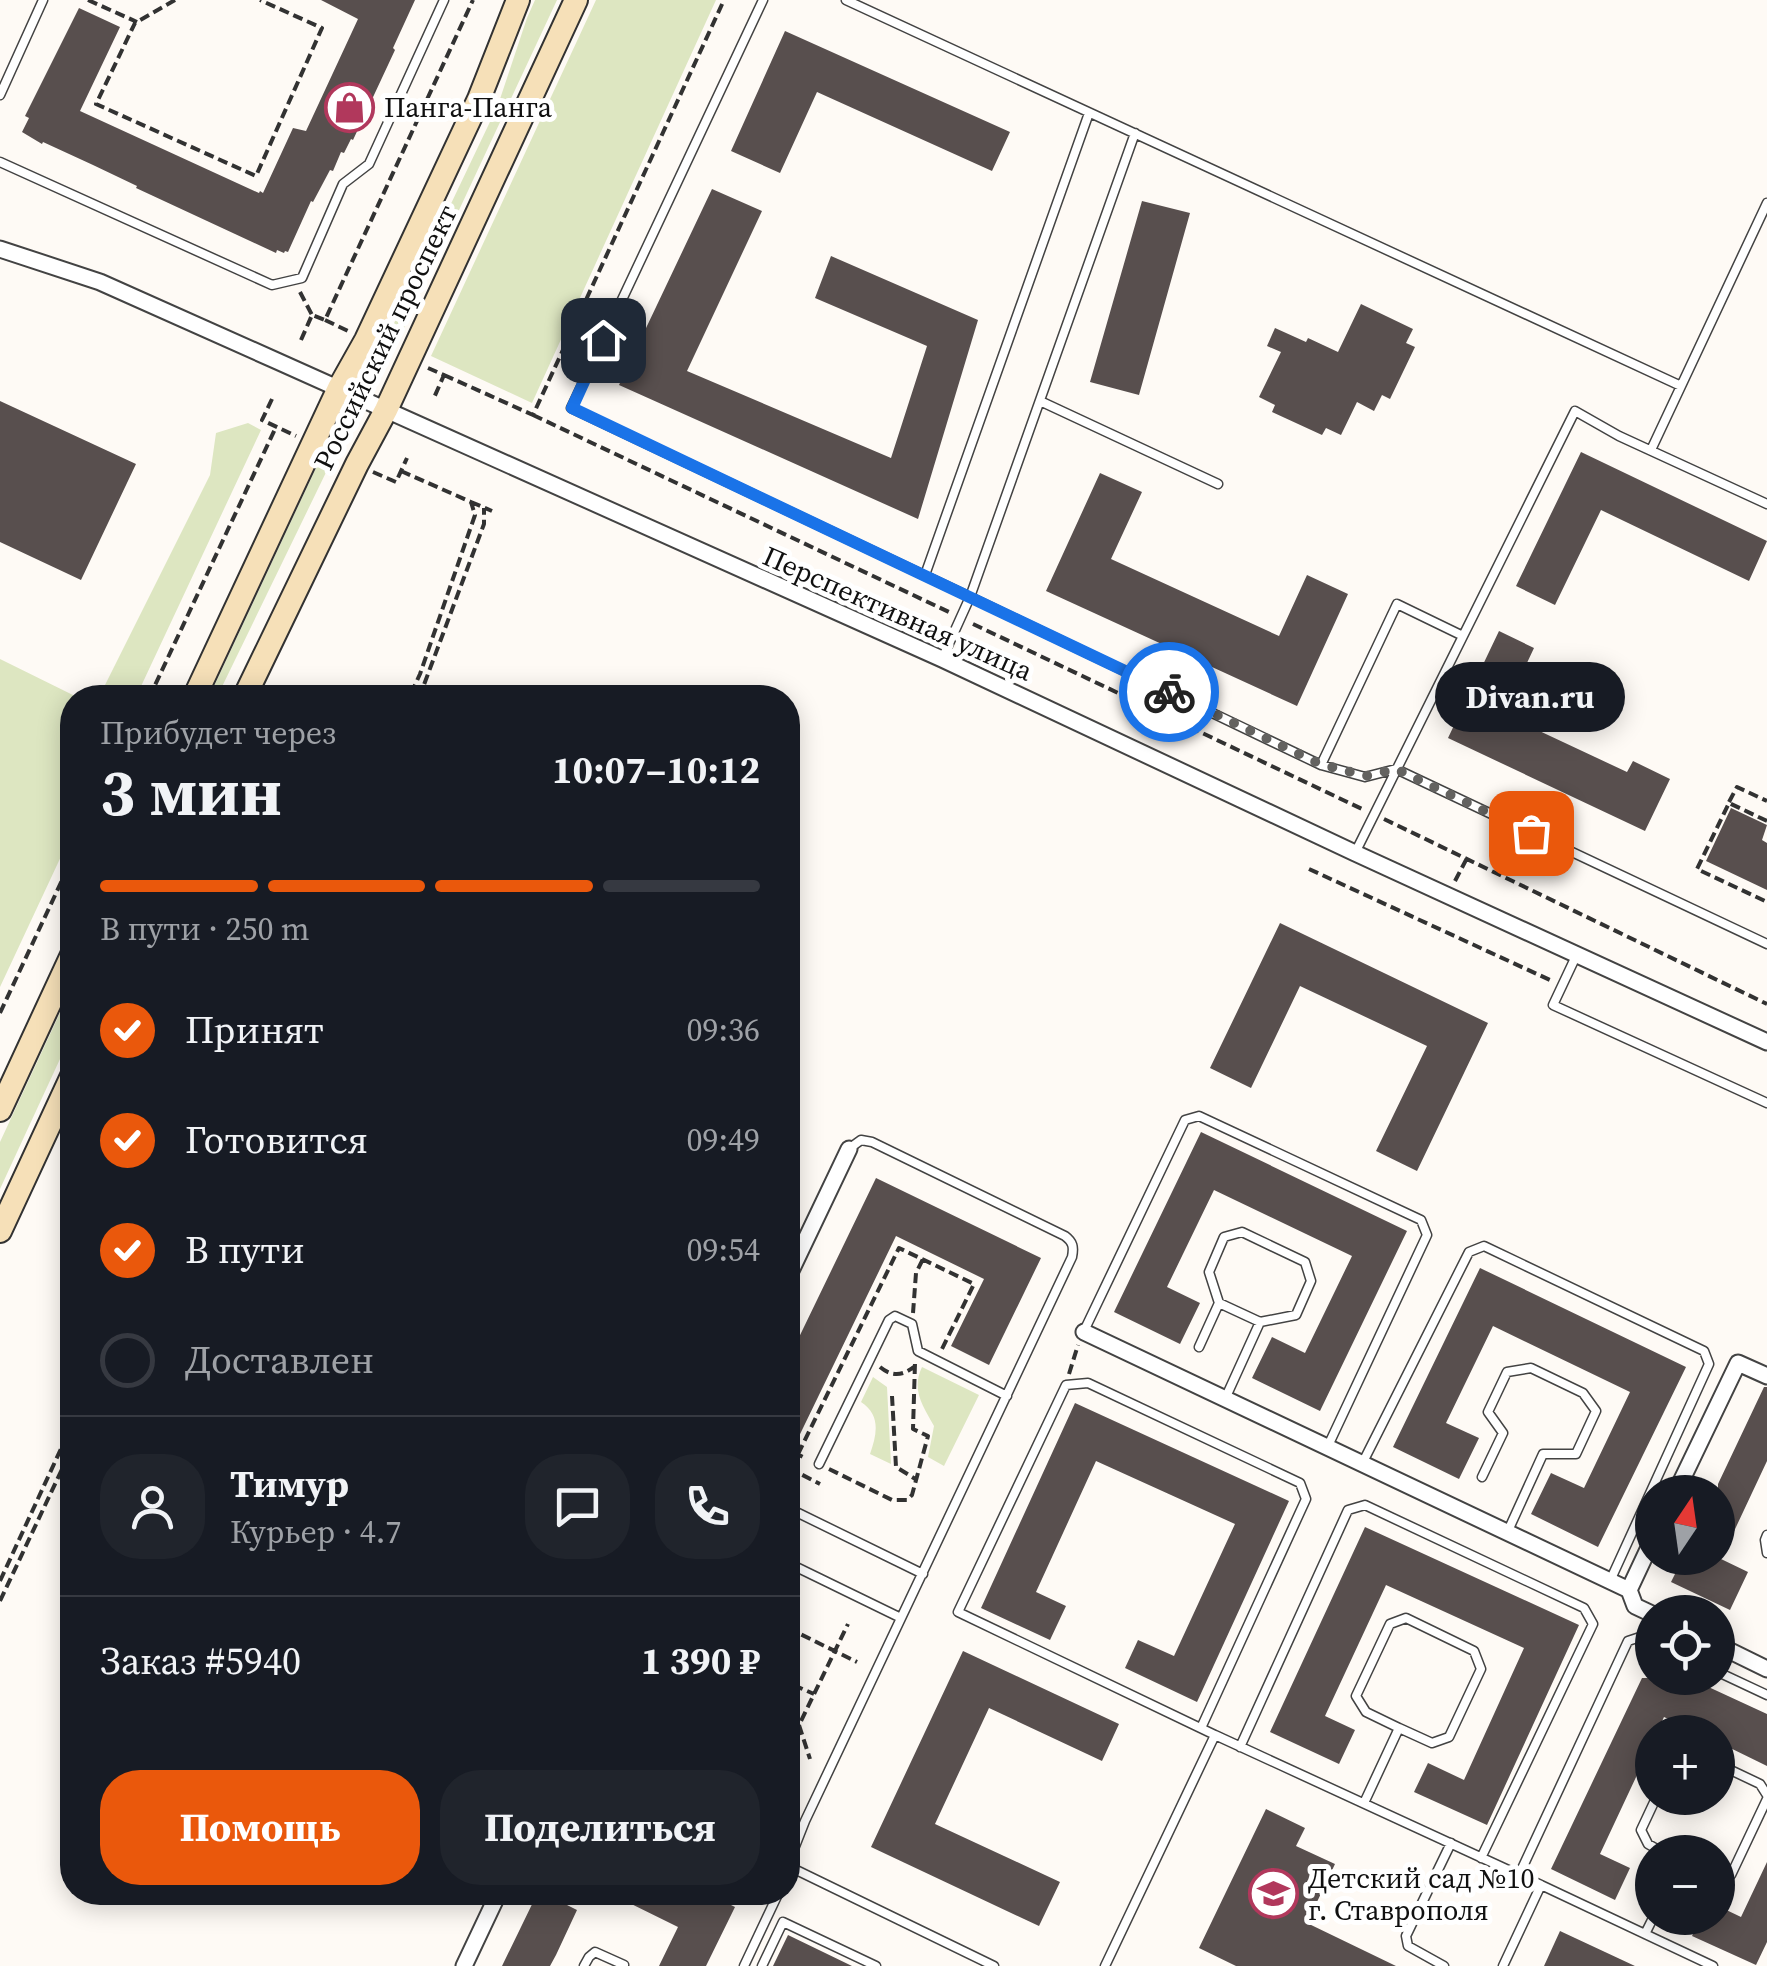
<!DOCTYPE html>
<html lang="ru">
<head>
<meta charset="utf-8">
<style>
	body { margin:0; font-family:"Source Serif 4",serif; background:#20242c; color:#f1f3f6; height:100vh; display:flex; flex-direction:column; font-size:38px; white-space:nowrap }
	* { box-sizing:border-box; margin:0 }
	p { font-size:32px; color:#9ea1a6 }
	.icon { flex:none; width:55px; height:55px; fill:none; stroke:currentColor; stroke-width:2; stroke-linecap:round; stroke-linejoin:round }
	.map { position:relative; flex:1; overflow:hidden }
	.drawer { position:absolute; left:60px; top:685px; width:740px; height:1220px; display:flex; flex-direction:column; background:#171b24; border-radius:40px; box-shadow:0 5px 25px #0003 }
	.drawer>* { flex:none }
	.needle { width:65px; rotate:13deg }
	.fabs { position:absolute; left:1635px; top:1475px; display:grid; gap:20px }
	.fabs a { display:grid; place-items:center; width:100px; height:100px; border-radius:50%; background:#171b24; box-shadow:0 5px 25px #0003; font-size:50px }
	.pin { position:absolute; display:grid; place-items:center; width:85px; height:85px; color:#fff; margin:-42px; border-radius:20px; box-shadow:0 5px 15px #0006 }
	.courier { position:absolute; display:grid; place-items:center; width:100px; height:100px; margin:-50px; border:8px solid #1a73e8; border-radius:50%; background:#fff; color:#222; box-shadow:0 2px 12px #0007 }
	.bubble { position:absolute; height:70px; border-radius:35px; background:#171b24; box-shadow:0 5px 25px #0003; font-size:32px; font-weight:700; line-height:70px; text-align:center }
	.head em { font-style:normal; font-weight:700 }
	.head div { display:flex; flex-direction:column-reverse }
	.head { display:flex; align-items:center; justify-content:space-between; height:170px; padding:0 40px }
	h1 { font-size:65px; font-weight:700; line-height:75px }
	.bar { display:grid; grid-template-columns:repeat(4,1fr); gap:15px 10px; align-content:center; height:120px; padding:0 40px }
	.bar i { height:12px; border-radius:8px; background:#363941 }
	.bar .active { background:#ea580c }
	.bar p { grid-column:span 4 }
	.line { display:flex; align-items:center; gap:25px; padding:0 40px; border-top:2px solid #363941 }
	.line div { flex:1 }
	.round { display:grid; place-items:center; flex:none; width:105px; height:105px; border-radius:40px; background:#20242c }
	ol { padding:0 40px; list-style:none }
	li { display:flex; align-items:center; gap:30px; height:110px }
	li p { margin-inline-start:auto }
	li .icon { padding:10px; border-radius:50%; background:#ea580c; color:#fff; stroke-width:4 }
	li:last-child { color:#9ea1a6 }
	li i { width:55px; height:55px; border:5px solid #363941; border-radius:50% }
	.button { display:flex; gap:20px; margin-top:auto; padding:20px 40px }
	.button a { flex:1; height:115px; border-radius:40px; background:#ea580c; color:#fff; font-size:40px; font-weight:700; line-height:115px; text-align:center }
	.button a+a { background:#20242c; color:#f1f3f6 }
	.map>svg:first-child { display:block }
</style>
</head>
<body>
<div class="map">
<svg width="1767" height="1966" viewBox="0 0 1767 1966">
	<rect width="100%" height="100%" fill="#fefaf5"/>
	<!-- green -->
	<path fill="#dde6c1" d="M535,0h22l-159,341 -10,-5 110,-231 29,-87z
		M596,0h120l-184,403 -101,-47z
		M248,423l13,7 -125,267h-37l111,-222 6,-42z
		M323,453l10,5 -116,239h-8z
		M0,659l77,38 -5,1v135l-72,154z
		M72,987v46l-72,156v-47z
		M922,1367l57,28 -35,71 -16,-9 6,-31c-11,-20 -23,-36 -12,-59z
		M873,1377l14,10 4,77 -21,-10c7,-20 11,-39 -9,-52z"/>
	<!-- building -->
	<path fill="#584f4e" d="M321,0h94l-22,48 2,2 -42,90 -2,-1 -7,14 -3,-1 -8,19 -3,-1 -17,32 -2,-1 -23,51 -3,-1 -1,2 -7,-3 -1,3 -140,-65 1,-2 -44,-21 -50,-23 -1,2 -20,-12 7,-14 -4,-2 54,-108 41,19 -40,84 179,82 1,-2 3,2 30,-65 13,3 52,-112z
		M785,31l225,101 -18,39 -175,-79 -37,81 -49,-22z
		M712,189l50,22 -75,160 204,87 36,-112 -112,-48 16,-42 147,64 -60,199 -299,-134z
		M1142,201l48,12 -51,182 -49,-13z
		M1361,304l52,25 -7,14 9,4 -25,52 -8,-4 -8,16 -17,-9 -16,33 -15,-7 -4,7 -50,-23 3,-7 -16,-8 22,-45 -14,-6 8,-18 31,14 2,-4 30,14z
		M0,401l136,63 -55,116 -81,-38z
		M1581,452l186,89 -18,40 -148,-71 -46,95 -39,-19z
		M1100,473l42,19 -31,67 168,77 28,-61 41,19 -51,112 -251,-115z
		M1499,631l35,17 -31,66 124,58 6,-11 37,18 -25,52 -197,-93z
		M1731,808l36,17 -5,15 5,3v47l-61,-29z
		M1280,923l208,100 -71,148 -41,-20 51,-105 -127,-60 -49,102 -41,-20z
		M1201,1132l206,99 -87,180 -68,-33 20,-41 33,16 47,-97 -138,-66 -47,97 33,16 -20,41 -66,-32z
		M876,1178l165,80 -52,107 -38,-19 33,-67 -88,-43 -108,223v-99z
		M1480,1268l206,99 -88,180 -67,-33 20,-41 33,15 46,-96 -137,-66 -47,97 33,15 -20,41 -66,-32z
		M1764,1387h3v74l-46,98 27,13 -18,38 -59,-28 12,-24h35v-74z
		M1075,1403l214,98 -92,201 -72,-34 13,-28 36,16 61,-132 -139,-63 -60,131 30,14 -16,34 -69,-32z
		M1365,1527l214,98 -92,200 -73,-33 14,-29 36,17 60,-132 -138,-63 -61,131 30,14 -16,34 -69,-32z
		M963,1651l156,73 -17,37 -113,-53 -54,116 125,58 -21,44 -168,-79z
		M1642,1678h47l78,36v52l-49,-24v-10h-22l-32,-15 -7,15h-5v11l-52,111 30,14 -15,32 -64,-31z
		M1266,1809l39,19 -9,18 39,18 -28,59 89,43h-160l-37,-18z
		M1767,1862v80l-11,23 -64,-29 9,-18h17v-12l23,11z
		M538,1892h35l-6,13 10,5 -21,45 -6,11h-48z
		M607,1892h98l30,15 -29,59h-47l19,-39z
		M1560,1931l75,35h-91z
		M788,1935l64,31h-79z"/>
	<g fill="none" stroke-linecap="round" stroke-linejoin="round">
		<defs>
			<path id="service" d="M763,0l-192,408 399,189 165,-464
				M846,0l835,386
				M0,95l43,-95
				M0,162l272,123 30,-7 41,-94 26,-20 75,-164
				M1040,401l178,83
				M1651,450l116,-247
				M925,575l164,-462
				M942,659l28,-62 351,168 44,12 31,-8 371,175
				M1321,765l76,-161 66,32
				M1356,851l219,-440 44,25 148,68
				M1577,954l-24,51 214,98
				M1219,1303l41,19
				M1084,1331l101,-211 14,-4 222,104 6,15 -100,213
				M1199,1347l20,-44 -10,-31 15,-35 18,-5 63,30 6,19 -15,34 -36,7 -35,77
				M819,1464l70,-144 6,-4 17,8 6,27 89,45
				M1362,1464l107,-212 15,-6 220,105 5,13 -99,217
				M1482,1477l21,-44 -15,-21 19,-40 24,-4 52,25 13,18 -20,43h-33l-36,79
				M788,1508l135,66
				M1767,1535l-2,5 2,13
				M788,1563l113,55
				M1718,1672l49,23
				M1201,1728l105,-229 -6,-16 -212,-100 -22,2 -108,227 257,123
				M1240,1747l108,-237 17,-5 219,103 9,16 -112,234
				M1718,1764l42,20 7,11
				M1656,1798l-15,32 7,14 14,8
				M1364,1803l35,-75 33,15 17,-6 32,-68 -7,-18 -68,-33 -16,6 -34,72 10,16 33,16
				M788,1864l17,-43 267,-564c2,-10 1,-15 -7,-21l-193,-94 -11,-2 -11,8
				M788,1866l206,100
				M1519,1875l109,-234 15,-5 9,4
				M1718,1878l13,-3 36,-76
				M1541,1885l172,81
				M1645,1934l8,-16
				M584,1966l5,-9 6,-5 29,13
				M744,1966l35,-74
				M762,1966l21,-44 93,44
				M1105,1966l110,-231 326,150 -38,81
				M1444,1966l-36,-20 -2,-10 45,-93"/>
			<path id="minor" d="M0,249l100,33 177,79 665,298 413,194 412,189
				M788,1277l61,-128
				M1084,1332l545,258
				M1676,1492l62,-129 29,13
				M1652,1541l-23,49 6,16 17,8
				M1718,1645l49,24
				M464,1966l35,-74"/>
			<path id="secondary" d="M194,698l145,-310 27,-48 113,-241 39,-99
				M244,698l113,-234 29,-54 190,-410
				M0,1110l72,-155
				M0,1231l72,-155"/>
		</defs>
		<!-- service casing -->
		<use href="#service" stroke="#434343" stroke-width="11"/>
		<!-- minor casing -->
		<use href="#minor" stroke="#434343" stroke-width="19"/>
		<!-- secondary casing -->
		<use href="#secondary" stroke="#323232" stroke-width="26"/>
		<!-- path -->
		<path stroke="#323232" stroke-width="4" stroke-dasharray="10 5" stroke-linecap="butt" d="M88,0l49,22
			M175,0l-40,23 -39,81 160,72 66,-148 -62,-28
			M300,292l12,23
			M325,320l23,11
			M301,340l11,-25 13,5 148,-320
			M428,368l16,7 -11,25
			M444,375l89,40 191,-415
			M272,399l-10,21 34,16
			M533,415l418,198
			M401,471l70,31 4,13 -55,159 -11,24
			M373,472l23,10 11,-24
			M471,502l21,9
			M973,624l389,185
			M149,698l127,-271
			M419,698l65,-174v-16
			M1729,802l8,-15 30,14
			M1384,819l383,185
			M1767,821l-38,-18 -32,66 70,33
			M1309,869l241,111
			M1455,881l12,-23
			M0,1013l72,-154
			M913,1313l3,-40 7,-14
			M880,1367c12,10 23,9 35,-1
			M1069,1374l9,-29
			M892,1396l4,71 21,13
			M798,1454l101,-206 75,36 -32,65
			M788,1468l7,-15 12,6
			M789,1468l31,16
			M829,1469l63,31h15l5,-5 16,-59 -15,-7 2,-66
			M0,1581l72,-156
			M0,1601l72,-153
			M788,1628l69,34
			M788,1672l3,12 23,10
			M799,1725l11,34
			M788,1731l9,-3
			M788,1748l60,-124"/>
		<!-- service -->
		<use href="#service" stroke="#fff" stroke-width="8"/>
		<!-- minor -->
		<use href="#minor" stroke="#fff" stroke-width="15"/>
		<!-- secondary -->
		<use href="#secondary" stroke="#f6e0b8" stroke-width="22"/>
	</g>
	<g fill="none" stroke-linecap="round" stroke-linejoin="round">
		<!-- done -->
		<path stroke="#636260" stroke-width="10" stroke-dasharray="0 18" d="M1169,692l151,72 46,12 30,-7 135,64"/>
		<!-- route -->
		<path stroke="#1a73e8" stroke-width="12" d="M603,340l-31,68 597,284"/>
	</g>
	<!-- icons -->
	<defs>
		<symbol id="shop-ring" viewBox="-11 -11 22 22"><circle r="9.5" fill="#fff" stroke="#b1385c" stroke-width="1.5"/><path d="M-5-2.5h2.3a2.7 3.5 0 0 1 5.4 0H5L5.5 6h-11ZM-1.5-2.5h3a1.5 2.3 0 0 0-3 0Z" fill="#b1385c"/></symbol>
		<symbol id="school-ring" viewBox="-11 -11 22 22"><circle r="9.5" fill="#fff" stroke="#b1385c" stroke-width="1.5"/><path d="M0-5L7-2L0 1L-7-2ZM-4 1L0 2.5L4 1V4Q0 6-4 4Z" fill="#b1385c"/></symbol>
	</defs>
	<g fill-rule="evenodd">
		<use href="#shop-ring" x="322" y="80" width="55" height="55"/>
		<use href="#school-ring" x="1246" y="1866" width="55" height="55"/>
	</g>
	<g text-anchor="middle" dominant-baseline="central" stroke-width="10" stroke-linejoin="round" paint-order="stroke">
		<!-- poi labels -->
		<g font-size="28" fill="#101010" stroke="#fff" text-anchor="start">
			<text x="384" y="107">Панга-Панга</text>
			<text x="1308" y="1878">Детский сад №10<tspan x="1308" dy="32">г. Ставрополя</tspan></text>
		</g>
		<!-- street labels -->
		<g font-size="28" fill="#101010" stroke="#fff">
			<text transform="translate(385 337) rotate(-64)">Российский проспект</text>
			<text transform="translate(898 613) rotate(24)">Перспективная улица</text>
		</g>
	</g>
</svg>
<div class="fabs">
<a><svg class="needle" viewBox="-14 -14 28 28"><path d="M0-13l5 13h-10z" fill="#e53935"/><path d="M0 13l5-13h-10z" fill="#9ea1a6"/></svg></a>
<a><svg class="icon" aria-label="locate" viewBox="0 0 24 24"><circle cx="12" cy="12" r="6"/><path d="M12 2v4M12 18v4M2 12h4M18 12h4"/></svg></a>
<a>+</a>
<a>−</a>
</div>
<div class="pin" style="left:1531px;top:833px;background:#ea580c"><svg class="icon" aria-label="bag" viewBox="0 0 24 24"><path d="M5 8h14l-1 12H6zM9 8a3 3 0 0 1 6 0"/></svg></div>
<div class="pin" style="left:603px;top:340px;background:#1f2937"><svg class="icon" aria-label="home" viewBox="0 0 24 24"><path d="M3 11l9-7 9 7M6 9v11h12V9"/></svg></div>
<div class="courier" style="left:1169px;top:692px"><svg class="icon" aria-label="bike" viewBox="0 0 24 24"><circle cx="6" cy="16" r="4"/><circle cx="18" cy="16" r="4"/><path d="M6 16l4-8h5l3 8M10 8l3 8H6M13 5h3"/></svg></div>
<div class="bubble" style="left:1435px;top:662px;width:190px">Divan.ru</div>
<section class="drawer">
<div class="head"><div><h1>3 мин</h1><p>Прибудет через</p></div><em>10:07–10:12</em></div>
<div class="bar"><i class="active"></i><i class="active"></i><i class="active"></i><i></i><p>В пути · 250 m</p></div>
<ol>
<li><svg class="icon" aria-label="check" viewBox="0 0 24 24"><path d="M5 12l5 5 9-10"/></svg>Принят<p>09:36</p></li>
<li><svg class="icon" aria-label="check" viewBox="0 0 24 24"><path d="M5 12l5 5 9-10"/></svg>Готовится<p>09:49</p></li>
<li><svg class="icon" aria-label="check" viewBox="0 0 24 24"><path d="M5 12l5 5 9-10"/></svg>В пути<p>09:54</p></li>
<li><i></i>Доставлен</li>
</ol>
<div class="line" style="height:180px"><a class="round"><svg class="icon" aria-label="person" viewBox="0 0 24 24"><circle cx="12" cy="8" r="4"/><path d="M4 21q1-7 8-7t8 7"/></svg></a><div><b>Тимур</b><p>Курьер · 4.7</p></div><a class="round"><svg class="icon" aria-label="chat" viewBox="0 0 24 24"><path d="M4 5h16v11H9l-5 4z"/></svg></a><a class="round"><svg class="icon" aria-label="phone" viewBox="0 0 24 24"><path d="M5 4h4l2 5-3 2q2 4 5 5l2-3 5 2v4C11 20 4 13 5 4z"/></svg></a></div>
<div class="line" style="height:130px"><div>Заказ #5940</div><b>1 390 ₽</b></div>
<div class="button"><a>Помощь</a><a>Поделиться</a></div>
</section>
</div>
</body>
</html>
